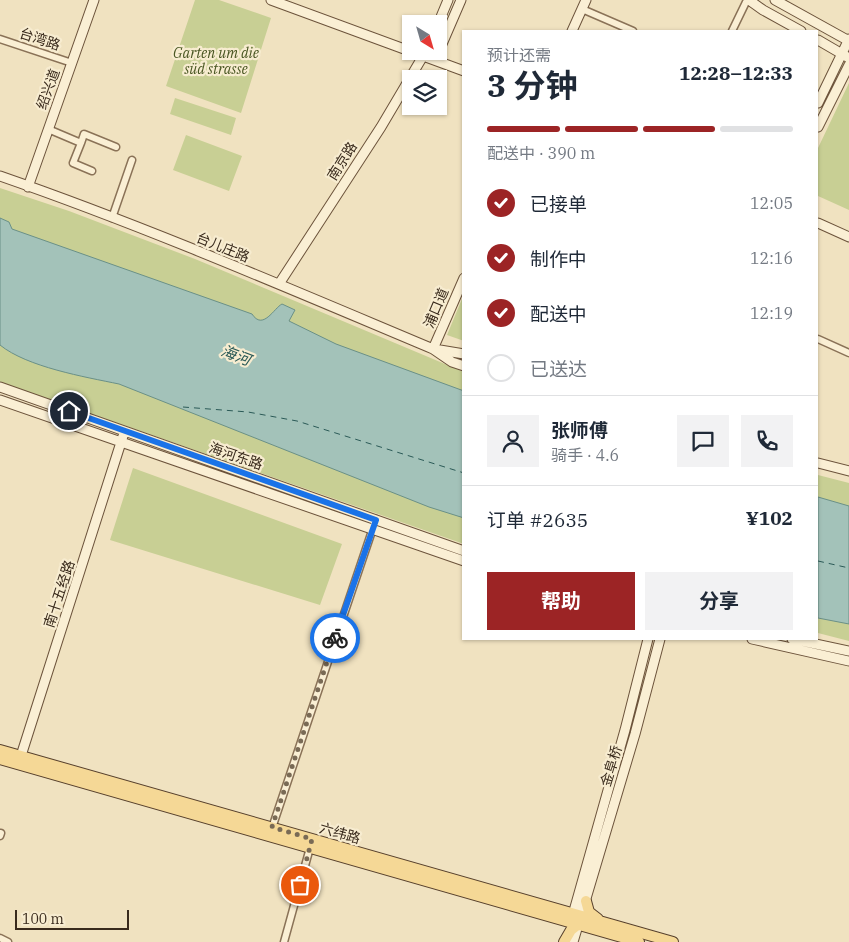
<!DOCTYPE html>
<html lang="zh">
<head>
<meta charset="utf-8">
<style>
	body { margin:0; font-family:"IBM Plex Serif","Noto Sans SC",serif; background:#f2f2f3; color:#1f2937; height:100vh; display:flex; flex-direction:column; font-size:19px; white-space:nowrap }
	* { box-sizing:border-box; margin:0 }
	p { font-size:16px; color:#747a83 }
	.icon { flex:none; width:28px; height:28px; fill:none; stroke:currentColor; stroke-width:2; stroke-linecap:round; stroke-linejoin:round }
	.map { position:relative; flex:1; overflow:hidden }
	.panel { position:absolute; left:462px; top:30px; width:356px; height:610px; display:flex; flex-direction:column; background:#fff; border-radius:0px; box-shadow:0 1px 4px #0004 }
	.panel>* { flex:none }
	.needle { width:32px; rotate:143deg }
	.buttons { position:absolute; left:402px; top:15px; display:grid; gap:10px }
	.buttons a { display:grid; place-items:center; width:45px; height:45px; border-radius:0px; background:#fff; box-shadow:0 1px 4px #0004; font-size:25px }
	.scale { position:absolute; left:15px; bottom:12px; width:114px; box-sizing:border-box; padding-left:5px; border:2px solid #392a1c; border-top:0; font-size:14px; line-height:18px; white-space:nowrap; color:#392a1c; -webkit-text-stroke:4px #f7ecd0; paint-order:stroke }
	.pin { position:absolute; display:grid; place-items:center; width:42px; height:42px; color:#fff; margin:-21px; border:2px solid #fff; border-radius:50%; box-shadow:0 1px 5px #0007 }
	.courier { position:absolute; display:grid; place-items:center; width:50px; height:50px; margin:-25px; border:4px solid #1a73e8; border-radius:50%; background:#fff; color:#222; box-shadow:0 1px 6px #0007 }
	.headline em { font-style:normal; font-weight:700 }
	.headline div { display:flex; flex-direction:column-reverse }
	.headline { display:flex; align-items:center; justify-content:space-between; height:85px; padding:0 25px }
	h1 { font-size:32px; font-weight:700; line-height:38px }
	.bar { display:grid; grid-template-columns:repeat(4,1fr); gap:8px 5px; align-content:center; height:60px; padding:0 25px }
	.bar i { height:6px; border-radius:4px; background:#e0e1e3 }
	.bar .on { background:#9c2425 }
	.bar p { grid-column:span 4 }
	.line { display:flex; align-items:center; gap:12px; padding:0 25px; border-top:1px solid #e0e1e3 }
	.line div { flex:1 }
	.round { display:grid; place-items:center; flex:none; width:52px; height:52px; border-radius:0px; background:#f2f2f3 }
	ol { padding:0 25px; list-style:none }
	li { display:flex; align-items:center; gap:15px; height:55px }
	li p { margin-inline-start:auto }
	li .icon { padding:5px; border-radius:50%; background:#9c2425; color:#fff; stroke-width:4 }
	li:last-child { color:#747a83 }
	li i { width:28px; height:28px; border:2px solid #e0e1e3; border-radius:50% }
	.action { display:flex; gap:10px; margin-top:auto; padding:10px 25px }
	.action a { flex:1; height:58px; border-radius:0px; background:#9c2425; color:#fff; font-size:20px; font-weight:700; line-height:58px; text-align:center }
	.action a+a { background:#f2f2f3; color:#1f2937 }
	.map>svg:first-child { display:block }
</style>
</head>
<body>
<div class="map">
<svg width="849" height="942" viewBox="0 0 849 942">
	<rect width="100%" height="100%" fill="#f0e2c0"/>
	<!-- green -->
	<path fill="#c8cf94" d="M195,0h24l52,18 -30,95 -75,-27z
		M849,83v127l-31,-14v-48z
		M175,98l61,20 -5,17 -61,-21z
		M186,135l56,21 -13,35 -56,-21z
		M0,188l69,23 126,48 269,113v172l-464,-162z
		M464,294v47l-17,-6z
		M133,468l209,76 -22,61 -210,-65z
		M818,475l31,8v158l-31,-8z"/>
	<!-- water -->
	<path fill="#a3c2b9" stroke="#6a9087" d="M0,218l9,4 3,7 240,85c11,17 22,-6 30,-10l13,6 -6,11 47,23 128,47v127l-35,-11 -310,-123c-34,-7 -92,-17 -119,-39z
		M818,497l31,9v118l-31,-6z"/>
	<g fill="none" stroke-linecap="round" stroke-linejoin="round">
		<!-- ferry -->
		<path stroke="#2b5a57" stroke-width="1" stroke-dasharray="6 5" stroke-linecap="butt" d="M183,407l65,5 49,9 167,52
			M818,561l31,7"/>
		<defs>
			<path id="street" d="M582,9l51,22
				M732,31l15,-31
				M0,39l72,24
				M48,129l33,14 -8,20 19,8
				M81,143l3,-9 32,13
				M112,218l20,-58
				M818,339l31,14
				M271,831l105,-312
				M0,836l1,-3
				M0,938l8,4
				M284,942l27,-98"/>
			<path id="secondary" d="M271,0l193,71
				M749,0l14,10 38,21
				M775,0l74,41
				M438,24l10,-24
				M572,31l14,-31
				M818,40l31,18
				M439,51l22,-51
				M818,103l31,-64
				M818,127l31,-62
				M0,176c147,51 290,113 433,173l19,13 12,4
				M28,187l66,-187
				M818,223l31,14
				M279,284l102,-157 45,-76
				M433,349l31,-71
				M434,349l30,5
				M0,387l464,164
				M0,400l464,161
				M818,463l31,8
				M752,639l97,22
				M792,639l57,12
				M19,762l104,-326
				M572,918l53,-188 23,-91
				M573,942l62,-208 25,-95"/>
			<path id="primary" d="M0,750l673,192
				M0,759l639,183
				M586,901l3,11 9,7
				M564,942l7,-12 9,-7"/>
		</defs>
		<!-- street casing -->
		<use href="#street" stroke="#8a7257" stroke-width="9"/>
		<!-- secondary casing -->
		<use href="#secondary" stroke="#6c533b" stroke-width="11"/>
		<!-- primary casing -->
		<use href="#primary" stroke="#57402c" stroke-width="12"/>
		<!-- street -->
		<use href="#street" stroke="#faefd4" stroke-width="6"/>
		<!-- secondary -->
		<use href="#secondary" stroke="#faefd4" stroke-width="9"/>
		<!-- primary -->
		<use href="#primary" stroke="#f5d896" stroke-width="10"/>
	</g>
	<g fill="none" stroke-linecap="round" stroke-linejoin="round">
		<!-- done -->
		<path stroke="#796a55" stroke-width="5" stroke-dasharray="0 9" d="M300,885l12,-46 -40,-12 63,-189"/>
		<!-- route -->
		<path stroke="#1a73e8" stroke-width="6" d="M69,411l307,109 -41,118"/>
	</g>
	<g text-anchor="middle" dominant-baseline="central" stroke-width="4.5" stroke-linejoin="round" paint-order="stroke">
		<!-- street labels -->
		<g font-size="14" fill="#392a1c" stroke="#f7ecd0">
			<text transform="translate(40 39) rotate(18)">台湾路</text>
			<text transform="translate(48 89) rotate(-70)">绍兴道</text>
			<text transform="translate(342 161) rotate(-58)">南京路</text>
			<text transform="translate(223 247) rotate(22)">台儿庄路</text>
			<text transform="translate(436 308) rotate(-67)">浦口道</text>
			<text transform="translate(236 456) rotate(19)">海河东路</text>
			<text transform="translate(59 594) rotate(-72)">南十五经路</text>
			<text transform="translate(611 766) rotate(-73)">金阜桥</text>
			<text transform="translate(340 833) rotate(16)">六纬路</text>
		</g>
		<!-- park labels -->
		<g font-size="14" font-style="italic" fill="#495622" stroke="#f7ecd0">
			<text x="216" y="53">Garten um die<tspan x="216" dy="16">süd strasse</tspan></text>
		</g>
		<!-- water labels -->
		<g font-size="15" font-style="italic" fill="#2b5a57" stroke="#f7ecd0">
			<text transform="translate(236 355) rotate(21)">海河</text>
		</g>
	</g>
</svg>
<div class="buttons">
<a><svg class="needle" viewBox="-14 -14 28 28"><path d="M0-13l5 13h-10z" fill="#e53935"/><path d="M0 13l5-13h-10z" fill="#747a83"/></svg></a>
<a><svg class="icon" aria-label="layers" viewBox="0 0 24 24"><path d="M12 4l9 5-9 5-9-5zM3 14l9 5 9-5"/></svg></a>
</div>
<div class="scale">100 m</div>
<div class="pin" style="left:300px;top:885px;background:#ea580c"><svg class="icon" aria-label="bag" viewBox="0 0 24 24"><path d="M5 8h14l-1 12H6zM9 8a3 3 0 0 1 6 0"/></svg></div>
<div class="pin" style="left:69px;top:411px;background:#1f2937"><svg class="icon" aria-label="home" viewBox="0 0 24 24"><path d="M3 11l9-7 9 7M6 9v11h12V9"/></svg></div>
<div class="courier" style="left:335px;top:638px"><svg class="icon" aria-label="bike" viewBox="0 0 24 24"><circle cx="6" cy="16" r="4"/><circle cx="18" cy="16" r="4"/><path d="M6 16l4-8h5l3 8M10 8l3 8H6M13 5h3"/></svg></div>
<section class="panel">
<div class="headline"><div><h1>3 分钟</h1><p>预计还需</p></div><em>12:28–12:33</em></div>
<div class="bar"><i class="on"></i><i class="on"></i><i class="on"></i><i></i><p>配送中 · 390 m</p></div>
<ol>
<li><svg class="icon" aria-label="check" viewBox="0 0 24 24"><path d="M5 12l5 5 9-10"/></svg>已接单<p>12:05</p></li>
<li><svg class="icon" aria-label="check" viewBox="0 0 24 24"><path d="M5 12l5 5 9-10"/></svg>制作中<p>12:16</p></li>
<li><svg class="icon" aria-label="check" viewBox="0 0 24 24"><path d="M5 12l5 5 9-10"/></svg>配送中<p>12:19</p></li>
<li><i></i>已送达</li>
</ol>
<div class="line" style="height:90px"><a class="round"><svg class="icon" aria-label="person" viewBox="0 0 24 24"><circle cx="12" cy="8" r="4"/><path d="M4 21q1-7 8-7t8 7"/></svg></a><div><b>张师傅</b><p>骑手 · 4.6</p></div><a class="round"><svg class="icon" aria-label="chat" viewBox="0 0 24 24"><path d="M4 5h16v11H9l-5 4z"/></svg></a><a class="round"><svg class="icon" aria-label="phone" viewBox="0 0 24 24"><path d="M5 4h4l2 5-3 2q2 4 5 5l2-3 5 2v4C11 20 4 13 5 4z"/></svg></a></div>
<div class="line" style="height:65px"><div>订单 #2635</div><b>¥102</b></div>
<div class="action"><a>帮助</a><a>分享</a></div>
</section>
</div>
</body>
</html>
